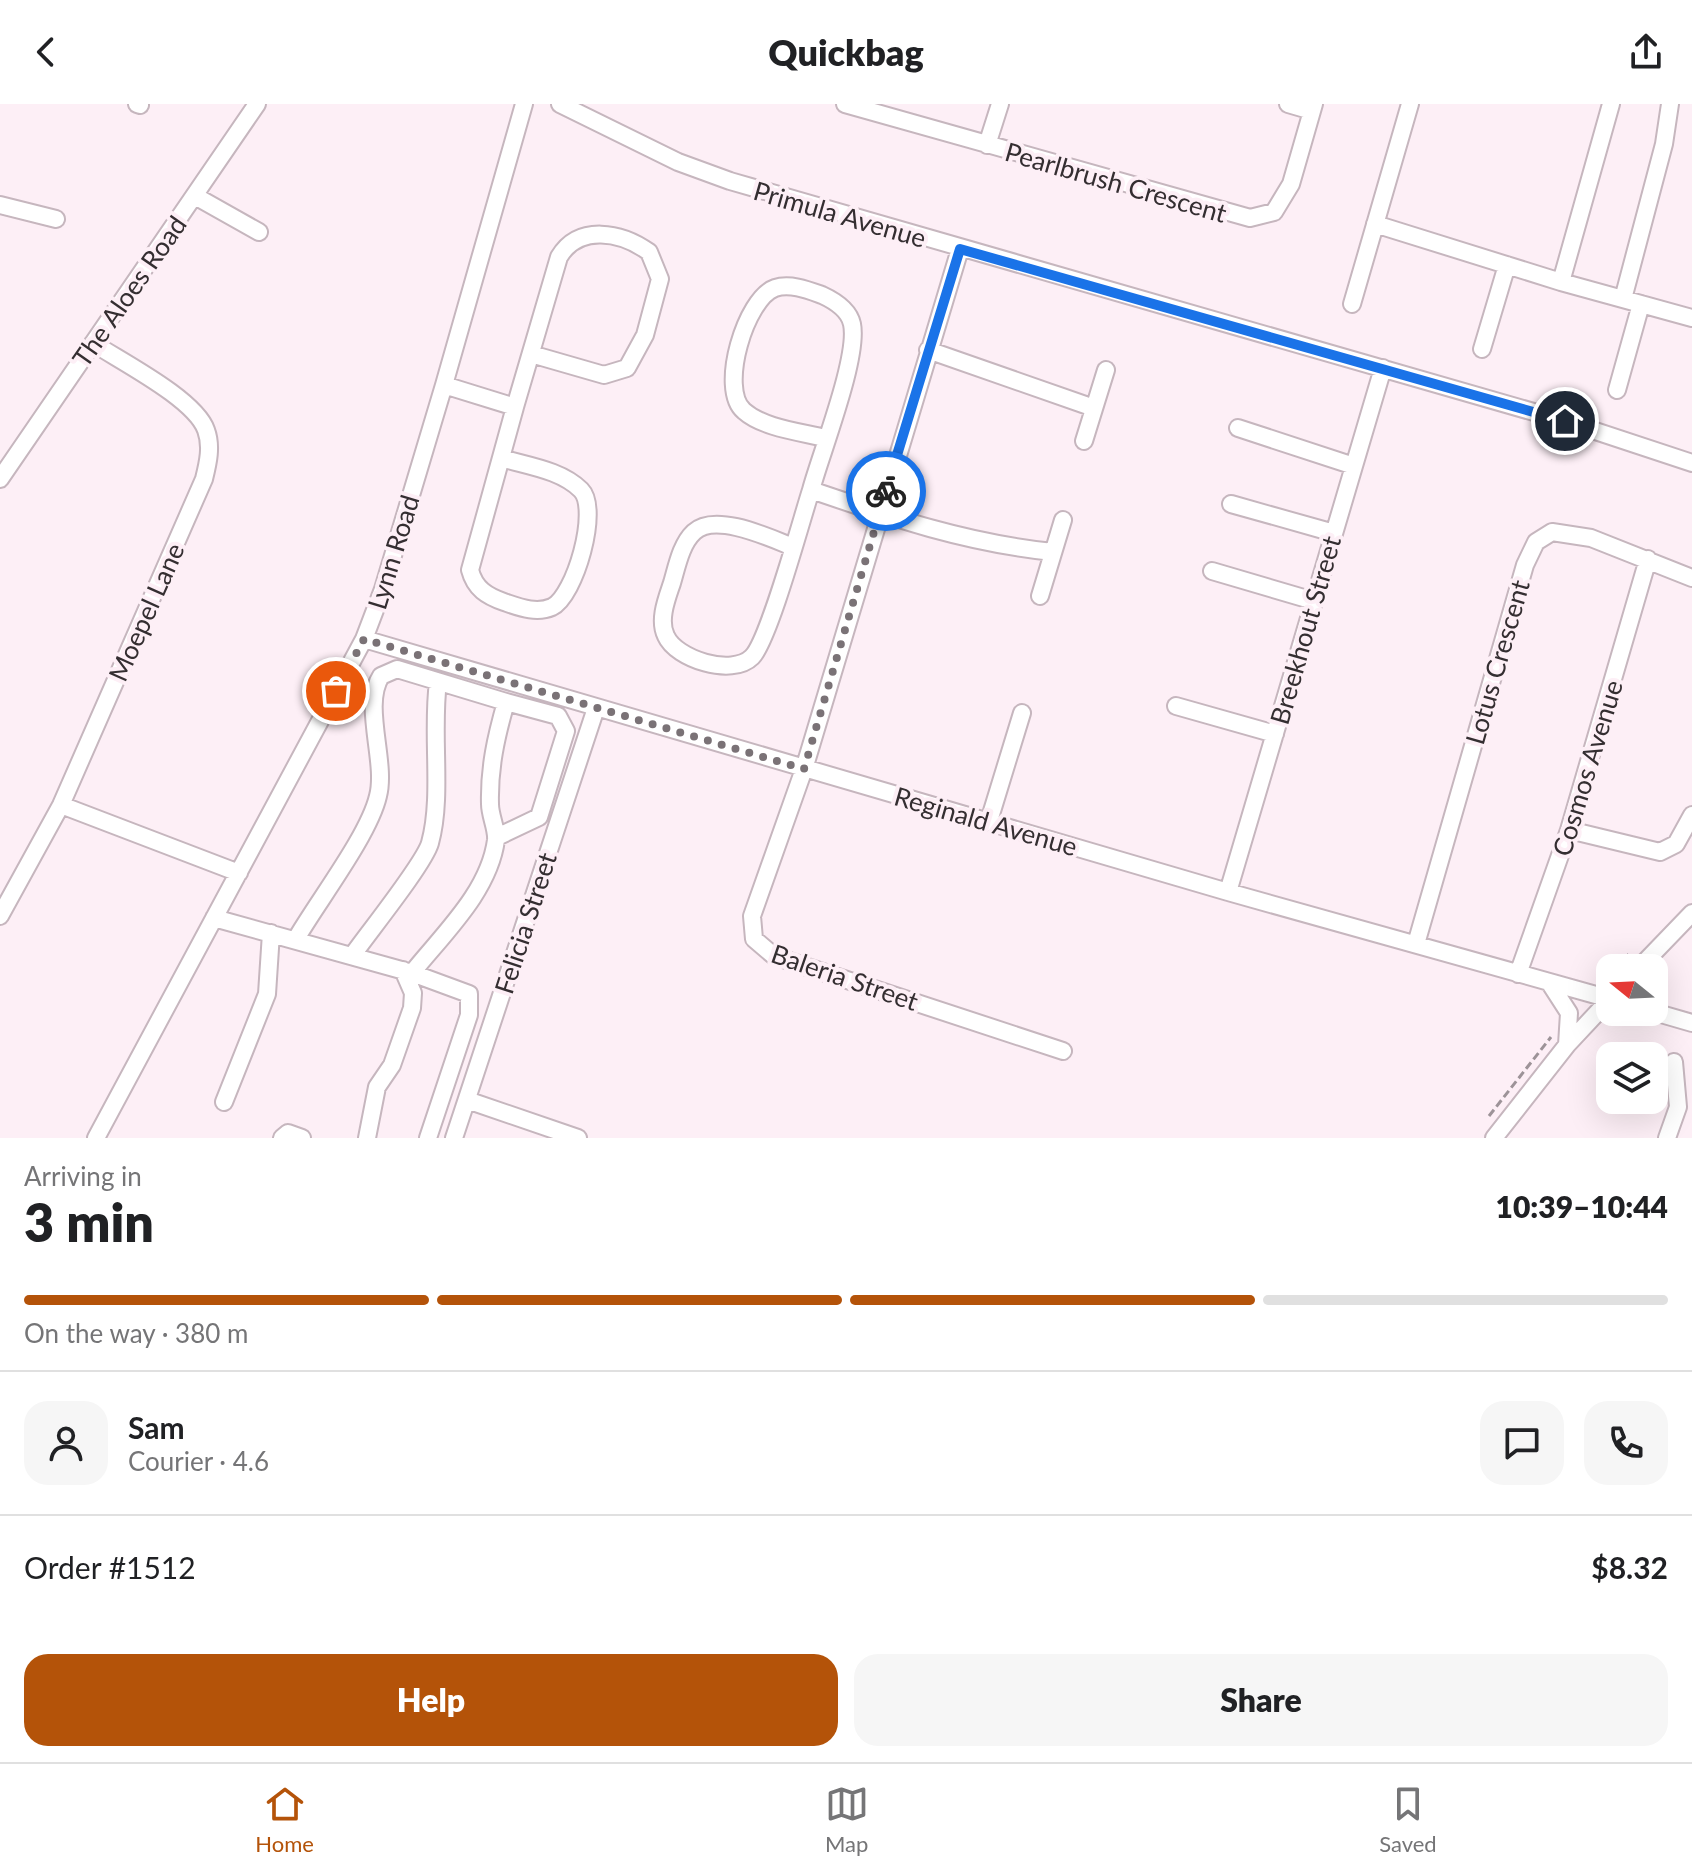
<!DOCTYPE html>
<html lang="en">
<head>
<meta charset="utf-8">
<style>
	body { margin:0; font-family:Lato,sans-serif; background:#f6f6f6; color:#202124; height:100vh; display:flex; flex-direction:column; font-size:30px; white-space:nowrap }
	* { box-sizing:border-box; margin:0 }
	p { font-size:26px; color:#757577 }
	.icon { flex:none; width:44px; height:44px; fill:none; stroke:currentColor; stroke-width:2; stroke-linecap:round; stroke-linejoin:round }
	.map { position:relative; height:1034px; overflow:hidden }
	.sheet { display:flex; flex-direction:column; background:#fff; flex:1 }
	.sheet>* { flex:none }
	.needle { width:52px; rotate:288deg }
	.controls { position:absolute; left:1596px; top:850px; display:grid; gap:16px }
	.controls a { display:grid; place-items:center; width:72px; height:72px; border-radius:16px; background:#fff; box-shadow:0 8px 32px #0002; font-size:40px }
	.pin { position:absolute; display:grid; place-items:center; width:68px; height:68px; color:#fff; margin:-34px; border:4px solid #fff; border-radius:50%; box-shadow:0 2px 8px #0007 }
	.courier { position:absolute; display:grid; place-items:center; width:80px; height:80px; margin:-40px; border:6px solid #1a73e8; border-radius:50%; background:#fff; color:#222; box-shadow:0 2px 10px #0007 }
	.summary em { font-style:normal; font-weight:800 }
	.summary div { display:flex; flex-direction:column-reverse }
	.summary { display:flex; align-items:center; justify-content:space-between; height:136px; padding:0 24px }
	h1 { font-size:52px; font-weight:800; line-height:60px }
	.bar { display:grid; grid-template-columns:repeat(4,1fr); gap:12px 8px; align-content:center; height:96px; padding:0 24px }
	.bar i { height:10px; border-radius:6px; background:#e0e0e0 }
	.bar .current { background:#b45309 }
	.bar p { grid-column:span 4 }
	.line { display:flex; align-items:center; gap:20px; padding:0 24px; border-top:2px solid #e0e0e0 }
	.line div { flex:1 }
	.round { display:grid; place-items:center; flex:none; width:84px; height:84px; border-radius:24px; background:#f6f6f6 }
	.action { display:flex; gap:16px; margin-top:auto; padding:16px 24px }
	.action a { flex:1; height:92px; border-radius:24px; background:#b45309; color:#fff; font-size:32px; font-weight:800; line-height:92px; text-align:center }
	.action a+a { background:#f6f6f6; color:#202124 }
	header { display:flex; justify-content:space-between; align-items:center; height:104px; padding:0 24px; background:#fff; font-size:36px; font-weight:800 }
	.menu { display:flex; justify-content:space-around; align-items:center; height:112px; border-top:2px solid #e0e0e0; background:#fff; font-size:22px; color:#757577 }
	.menu a { display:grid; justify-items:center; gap:4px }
	.menu .current { color:#b45309 }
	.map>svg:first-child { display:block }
</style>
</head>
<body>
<header><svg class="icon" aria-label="back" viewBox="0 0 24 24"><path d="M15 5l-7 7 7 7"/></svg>Quickbag<svg class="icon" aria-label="share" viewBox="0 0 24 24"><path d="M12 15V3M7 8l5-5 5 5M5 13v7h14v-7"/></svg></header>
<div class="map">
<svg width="1692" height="1034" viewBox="0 0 1692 1034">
	<rect width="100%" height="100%" fill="#fdeff6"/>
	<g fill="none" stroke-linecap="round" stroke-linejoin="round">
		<defs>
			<path id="minor" d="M137,0l3,1
				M560,0l118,58 52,19 835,240 127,42
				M845,0l405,114 24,-6 17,-28 23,-80
				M1288,0l24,7
				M987,41l13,-41
				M195,92l64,36
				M0,101l56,14
				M1375,120l186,58 131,36
				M960,145l-156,520 -52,147 2,23 20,17 289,95
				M1561,178l50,-178
				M1623,195l41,-155 6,-40
				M1352,200l58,-200
				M1482,245l25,-84
				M928,246l166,58
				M444,281l71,22 44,-150c20,-33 62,-25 90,-5l11,27 -15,56 -18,33 -23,7 -73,-21
				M1617,286l24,-86
				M1238,324l116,38
				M825,334c-24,-6 -62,-10 -81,-27 -26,-22 2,-113 31,-123 15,-5 33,2 47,7 13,6 27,15 30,29 7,33 -31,129 -41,166 82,28 155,53 242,62
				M1084,337l22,-71
				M501,354c27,8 60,12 80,32 19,19 -6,106 -29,117 -16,7 -33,0 -48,-5 -17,-6 -29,-13 -34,-32l45,-163
				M0,375l257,-375
				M1231,400l103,29
				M793,443c-23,-9 -78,-35 -99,-15 -13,12 -17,34 -22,51 -5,15 -14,37 -6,53 10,23 66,41 86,21 17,-17 49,-136 59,-167
				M1212,467l102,30
				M1040,492l23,-76
				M364,535l864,253 382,107
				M1176,602l99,28
				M61,701l178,68
				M989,717l33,-108
				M1569,726l91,22 16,-8 16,-29
				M1228,788l155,-524
				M0,812l61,-111 143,-326c4,-16 8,-33 2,-49 -11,-31 -84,-68 -113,-87
				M214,814l198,55c31,-39 77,-81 84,-133 1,-11 -6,-24 -6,-36 -1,-36 6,-67 16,-102l52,14 8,15 -27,86 -42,20
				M296,835c22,-38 73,-104 82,-143 9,-34 -16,-91 3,-120l16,-7 109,33
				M1416,840l109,-379 11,-23 16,-10 39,6 101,40
				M352,852c16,-23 72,-92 78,-113 13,-47 1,-109 8,-161
				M1639,864l53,-55
				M412,869l57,21v21l-41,123
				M1518,870l51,-144 79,-271
				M1549,878l20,31 -2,32
				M1654,908l38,11
				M467,996l111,38
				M224,998l43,-108 4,-61
				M96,1034l268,-499 19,-50 61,-204 80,-281
				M282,1034l6,-5 14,5
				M367,1034l10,-51 15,-22 20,-57 1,-15 -10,-23
				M454,1034l142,-430
				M1494,1034l73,-93 43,-46
				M1667,1034l11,-31 -4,-45"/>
		</defs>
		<!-- minor casing -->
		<use href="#minor" stroke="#c6b6be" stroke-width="20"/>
		<!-- path -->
		<path stroke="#9d9398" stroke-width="3" stroke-dasharray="8 4" stroke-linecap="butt" d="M1614,864l15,-14
			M1601,876l9,-8
			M1489,1012l62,-79"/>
		<!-- minor -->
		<use href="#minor" stroke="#fff" stroke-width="16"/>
	</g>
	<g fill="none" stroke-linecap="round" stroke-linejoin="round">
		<!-- done -->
		<path stroke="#7a7276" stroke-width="8" stroke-dasharray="0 14.4" d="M336,587l28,-52 440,130 82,-278"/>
		<!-- route -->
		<path stroke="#1a73e8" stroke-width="10" d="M886,387l74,-242 605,172"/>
	</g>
	<g text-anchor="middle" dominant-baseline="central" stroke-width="8" stroke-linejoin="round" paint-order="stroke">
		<!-- street labels -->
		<g font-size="26" fill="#342e31" stroke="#fdeff6">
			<text transform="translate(1116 78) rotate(16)">Pearlbrush Crescent</text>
			<text transform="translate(840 110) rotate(16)">Primula Avenue</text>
			<text transform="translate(129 187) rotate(-55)">The Aloes Road</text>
			<text transform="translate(393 448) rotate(-73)">Lynn Road</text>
			<text transform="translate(146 508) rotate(-66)">Moepel Lane</text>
			<text transform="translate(1305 526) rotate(-74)">Breekhout Street</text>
			<text transform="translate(1497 558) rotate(-74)">Lotus Crescent</text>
			<text transform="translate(1587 664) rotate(-73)">Cosmos Avenue</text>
			<text transform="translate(986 717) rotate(16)">Reginald Avenue</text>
			<text transform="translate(525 819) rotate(-72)">Felicia Street</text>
			<text transform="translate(845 873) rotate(19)">Baleria Street</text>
		</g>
	</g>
</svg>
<div class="controls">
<a><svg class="needle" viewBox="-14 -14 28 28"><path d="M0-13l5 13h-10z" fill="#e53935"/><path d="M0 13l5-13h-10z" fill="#757577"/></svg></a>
<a><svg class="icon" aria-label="layers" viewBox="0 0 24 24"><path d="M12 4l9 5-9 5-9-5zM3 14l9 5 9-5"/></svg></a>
</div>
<div class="pin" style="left:336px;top:587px;background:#ea580c"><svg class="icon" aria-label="bag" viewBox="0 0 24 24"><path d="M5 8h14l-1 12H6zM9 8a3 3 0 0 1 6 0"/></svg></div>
<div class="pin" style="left:1565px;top:317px;background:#1f2937"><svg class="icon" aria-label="home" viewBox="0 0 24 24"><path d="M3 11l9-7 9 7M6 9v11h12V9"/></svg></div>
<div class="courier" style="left:886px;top:387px"><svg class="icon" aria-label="bike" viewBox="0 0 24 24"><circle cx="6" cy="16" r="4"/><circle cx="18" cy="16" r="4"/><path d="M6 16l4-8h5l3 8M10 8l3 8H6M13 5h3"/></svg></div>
</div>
<section class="sheet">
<div class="summary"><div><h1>3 min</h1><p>Arriving in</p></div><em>10:39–10:44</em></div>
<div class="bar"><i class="current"></i><i class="current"></i><i class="current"></i><i></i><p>On the way · 380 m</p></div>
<div class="line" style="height:144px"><a class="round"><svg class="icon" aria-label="person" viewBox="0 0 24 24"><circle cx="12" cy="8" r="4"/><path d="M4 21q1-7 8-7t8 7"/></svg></a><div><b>Sam</b><p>Courier · 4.6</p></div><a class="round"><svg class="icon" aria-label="chat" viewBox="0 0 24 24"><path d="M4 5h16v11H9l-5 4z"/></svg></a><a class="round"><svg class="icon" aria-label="phone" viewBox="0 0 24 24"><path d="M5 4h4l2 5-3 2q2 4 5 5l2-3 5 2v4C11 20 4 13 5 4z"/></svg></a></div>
<div class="line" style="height:104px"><div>Order #1512</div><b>$8.32</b></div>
<div class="action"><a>Help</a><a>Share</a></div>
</section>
<nav class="menu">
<a class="current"><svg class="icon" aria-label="home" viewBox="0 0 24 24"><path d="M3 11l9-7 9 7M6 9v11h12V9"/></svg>Home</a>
<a><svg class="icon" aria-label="map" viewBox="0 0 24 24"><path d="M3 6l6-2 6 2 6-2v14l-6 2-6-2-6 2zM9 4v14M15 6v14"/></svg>Map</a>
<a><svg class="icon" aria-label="saved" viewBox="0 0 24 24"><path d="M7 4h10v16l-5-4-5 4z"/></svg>Saved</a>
</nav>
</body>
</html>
